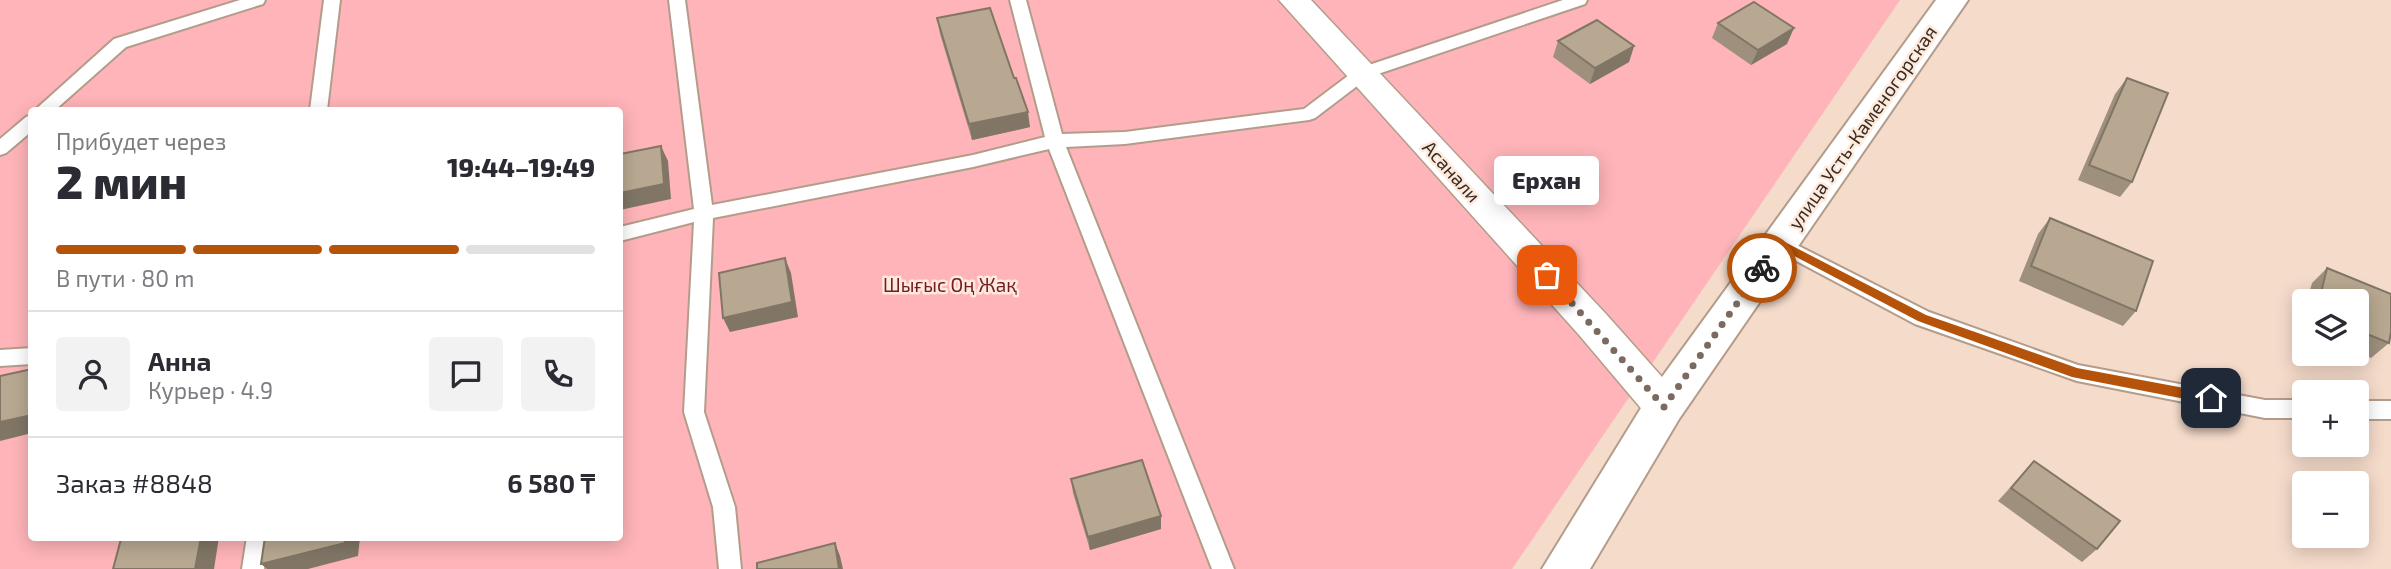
<!DOCTYPE html>
<html lang="ru">
<head>
<meta charset="utf-8">
<style>
	body { margin:0; font-family:"Exo 2",sans-serif; background:#f2f2f3; color:#2b2b33; height:100vh; display:flex; flex-direction:column; font-size:26px; white-space:nowrap }
	* { box-sizing:border-box; margin:0 }
	p { font-size:23px; color:#7c7c81 }
	.icon { flex:none; width:38px; height:38px; fill:none; stroke:currentColor; stroke-width:2; stroke-linecap:round; stroke-linejoin:round }
	.map { position:relative; flex:1; overflow:hidden }
	.details { position:absolute; left:28px; top:107px; width:595px; height:434px; display:flex; flex-direction:column; background:#fff; border-radius:7px; box-shadow:0 4px 18px #0003 }
	.details>* { flex:none }
	.controls { position:absolute; left:2292px; top:289px; display:grid; gap:14px }
	.controls a { display:grid; place-items:center; width:77px; height:77px; border-radius:7px; background:#fff; box-shadow:0 4px 18px #0003; font-size:35px }
	.pin { position:absolute; display:grid; place-items:center; width:60px; height:60px; color:#fff; margin:-30px; border-radius:14px; box-shadow:0 4px 10px #0006 }
	.courier { position:absolute; display:grid; place-items:center; width:70px; height:70px; margin:-35px; border:5px solid #b45309; border-radius:50%; background:#fff; color:#222; box-shadow:0 2px 9px #0007 }
	.bubble { position:absolute; height:49px; border-radius:7px; background:#fff; box-shadow:0 4px 18px #0003; font-size:23px; font-weight:800; line-height:49px; text-align:center }
	.overview em { font-style:normal; font-weight:800 }
	.overview div { display:flex; flex-direction:column-reverse }
	.overview { display:flex; align-items:center; justify-content:space-between; height:119px; padding:0 28px }
	h1 { font-size:46px; font-weight:800; line-height:52px }
	.bar { display:grid; grid-template-columns:repeat(4,1fr); gap:10px 7px; align-content:center; height:84px; padding:0 28px }
	.bar i { height:9px; border-radius:5px; background:#e1e1e2 }
	.bar .active { background:#b45309 }
	.bar p { grid-column:span 4 }
	.line { display:flex; align-items:center; gap:18px; padding:0 28px; border-top:2px solid #e1e1e2 }
	.line div { flex:1 }
	.round { display:grid; place-items:center; flex:none; width:74px; height:74px; border-radius:7px; background:#f2f2f3 }
	.map>svg:first-child { display:block }
</style>
</head>
<body>
<div class="map">
<svg width="2391" height="569" viewBox="0 0 2391 569">
	<rect width="100%" height="100%" fill="#f5dbca"/>
	<!-- green -->
	<path fill="#feb4b8" fill-rule="evenodd" d="M0,0h1900l-388,569h-1512zM32,110h588v427h-588z"/>
	<g fill="none" stroke-linecap="round" stroke-linejoin="round">
		<defs>
			<path id="lane" d="M240,0h25l-2,4 -137,43 -71,63h-20l79,-71z
				M324,0h16l-13,110h-17z
				M669,0h16l27,205 261,-50 72,-18 -35,-137h16l36,134 63,-2 179,-23 53,-40 206,-69h24l-2,4 -216,73 -54,41 -6,2 -184,24 -59,3 168,422h-22l-163,-420 -76,18 -260,51 -9,194 31,95 6,62h-22l-6,-62 -29,-95 10,-190 -74,19v-14l74,-18z
				M32,115v16l-26,22 -6,2v-16l26,-22z
				M1779,236l150,76 149,53 187,35h40v18h-40l-188,-37 -162,-57 -143,-76 -2,-5 2,-5z
				M32,348v16l-32,2v-16z
				M2357,401h34v18h-34z
				M247,537h22l-5,32h-22z"/>
			<path id="street" d="M1279,0h32l295,314 72,81 6,12 -6,12 -14,5 -14,-5 -70,-83z"/>
			<path id="secondary" d="M1936,0h32l-289,419 -89,150h-48l107,-174z"/>
		</defs>
		<!-- lane casing -->
		<use href="#lane" stroke="#b49c8b" stroke-width="4"/>
		<!-- street casing -->
		<use href="#street" stroke="#b49c8b" stroke-width="3"/>
		<!-- secondary casing -->
		<use href="#secondary" stroke="#b49c8b" stroke-width="4"/>
		<!-- lane -->
		<use href="#lane" fill="#fff" fill-rule="evenodd"/>
		<!-- street -->
		<use href="#street" fill="#fff" fill-rule="evenodd"/>
		<!-- secondary -->
		<use href="#secondary" fill="#fff" fill-rule="evenodd"/>
	</g>
	<!-- wall -->
	<path fill="#9e907d" d="M937,18l77,60 16,49 -58,13 -32,-106z
		M1718,23l69,21 -36,21 -39,-27z
		M1558,41l76,5 -5,16 -39,22 -37,-27z
		M2127,78l5,104 -12,15 -42,-17 37,-86z
		M2050,218l86,93 -13,15 -104,-45 19,-47z
		M2327,268l64,26v38l-2,11 -18,15 -14,-6v-51h-50l5,-18z
		M2305,308v22l-5,-2z
		M2034,461l63,88 -15,13 -84,-61z
		M1071,479l90,37v13l-71,21 -17,-57z"/>
	<!-- shaded-wall -->
	<path fill="#817666" d="M1794,28l-7,16 -36,21 7,-15z
		M1634,46l-5,16 -39,22 5,-16z
		M1028,112l2,15 -58,13 -3,-16z
		M661,146l7,15 3,38 -51,11v-17z
		M785,258l6,15 7,44 -68,15 -7,-14z
		M32,415v18l-32,8v-19z
		M1161,516v13l-71,21 -2,-13z
		M201,537h18l-5,32h-19z
		M345,537h15l-2,19 -50,13h-41l-6,-5z
		M835,543l5,13 3,13h-4z"/>
	<!-- building -->
	<path fill="#b8a891" stroke="#817666" stroke-width="2" d="M1754,2l40,26 -36,22 -40,-27z
		M990,8l24,70h2l12,34 -59,12 -32,-106z
		M1597,20l37,26 -39,22 -37,-27z
		M2127,78l41,15 -36,89 -43,-17z
		M661,146l3,38 -44,9v-39z
		M2050,218l103,43 -17,50 -105,-45z
		M785,258l7,44 -69,16 -4,-45z
		M2327,268l64,26v38l-2,11 -32,-13v-29h-38z
		M32,369v46l-32,7v-46z
		M1142,460l19,56 -73,21 -17,-58z
		M2034,461l86,60 -23,28 -86,-61z
		M127,537h74l-6,32h-82l8,-30z
		M265,537h80v6l-84,21z
		M835,543l4,26h-82v-6z"/>
	<!-- route -->
	<path fill="#b45309" d="M1779,239l147,76 52,18 99,35 134,25 6,5 -6,6 -139,-27 -154,-56 -137,-72 -15,22h-8v-6l17,-25z"/>
	<g fill="none" stroke-linecap="round" stroke-linejoin="round">
		<!-- done -->
		<path stroke="#7a6a5f" stroke-width="7" stroke-dasharray="0 12.6" d="M1547,275l117,132 98,-139"/>
	</g>
	<g text-anchor="middle" dominant-baseline="central" stroke-width="5" stroke-linejoin="round" paint-order="stroke">
		<!-- street labels -->
		<g font-size="19" fill="#372d26" stroke="#ffe9db">
			<text transform="translate(1862 127) rotate(-55)">улица Усть-Каменогорская</text>
			<text transform="translate(1452 171) rotate(48)">Асанали</text>
		</g>
		<!-- park labels -->
		<g font-size="19" fill="#721b2a" stroke="#ffe9db">
			<text x="950" y="284">Шығыс Оң Жақ</text>
		</g>
	</g>
</svg>
<div class="controls">
<a><svg class="icon" aria-label="layers" viewBox="0 0 24 24"><path d="M12 4l9 5-9 5-9-5zM3 14l9 5 9-5"/></svg></a>
<a>+</a>
<a>−</a>
</div>
<div class="pin" style="left:1547px;top:275px;background:#ea580c"><svg class="icon" aria-label="bag" viewBox="0 0 24 24"><path d="M5 8h14l-1 12H6zM9 8a3 3 0 0 1 6 0"/></svg></div>
<div class="pin" style="left:2211px;top:398px;background:#1f2937"><svg class="icon" aria-label="home" viewBox="0 0 24 24"><path d="M3 11l9-7 9 7M6 9v11h12V9"/></svg></div>
<div class="courier" style="left:1762px;top:268px"><svg class="icon" aria-label="bike" viewBox="0 0 24 24"><circle cx="6" cy="16" r="4"/><circle cx="18" cy="16" r="4"/><path d="M6 16l4-8h5l3 8M10 8l3 8H6M13 5h3"/></svg></div>
<div class="bubble" style="left:1494px;top:156px;width:105px">Ерхан</div>
<section class="details">
<div class="overview"><div><h1>2 мин</h1><p>Прибудет через</p></div><em>19:44–19:49</em></div>
<div class="bar"><i class="active"></i><i class="active"></i><i class="active"></i><i></i><p>В пути · 80 m</p></div>
<div class="line" style="height:126px"><a class="round"><svg class="icon" aria-label="person" viewBox="0 0 24 24"><circle cx="12" cy="8" r="4"/><path d="M4 21q1-7 8-7t8 7"/></svg></a><div><b>Анна</b><p>Курьер · 4.9</p></div><a class="round"><svg class="icon" aria-label="chat" viewBox="0 0 24 24"><path d="M4 5h16v11H9l-5 4z"/></svg></a><a class="round"><svg class="icon" aria-label="phone" viewBox="0 0 24 24"><path d="M5 4h4l2 5-3 2q2 4 5 5l2-3 5 2v4C11 20 4 13 5 4z"/></svg></a></div>
<div class="line" style="height:91px"><div>Заказ #8848</div><b>6 580 ₸</b></div>
</section>
</div>
</body>
</html>
